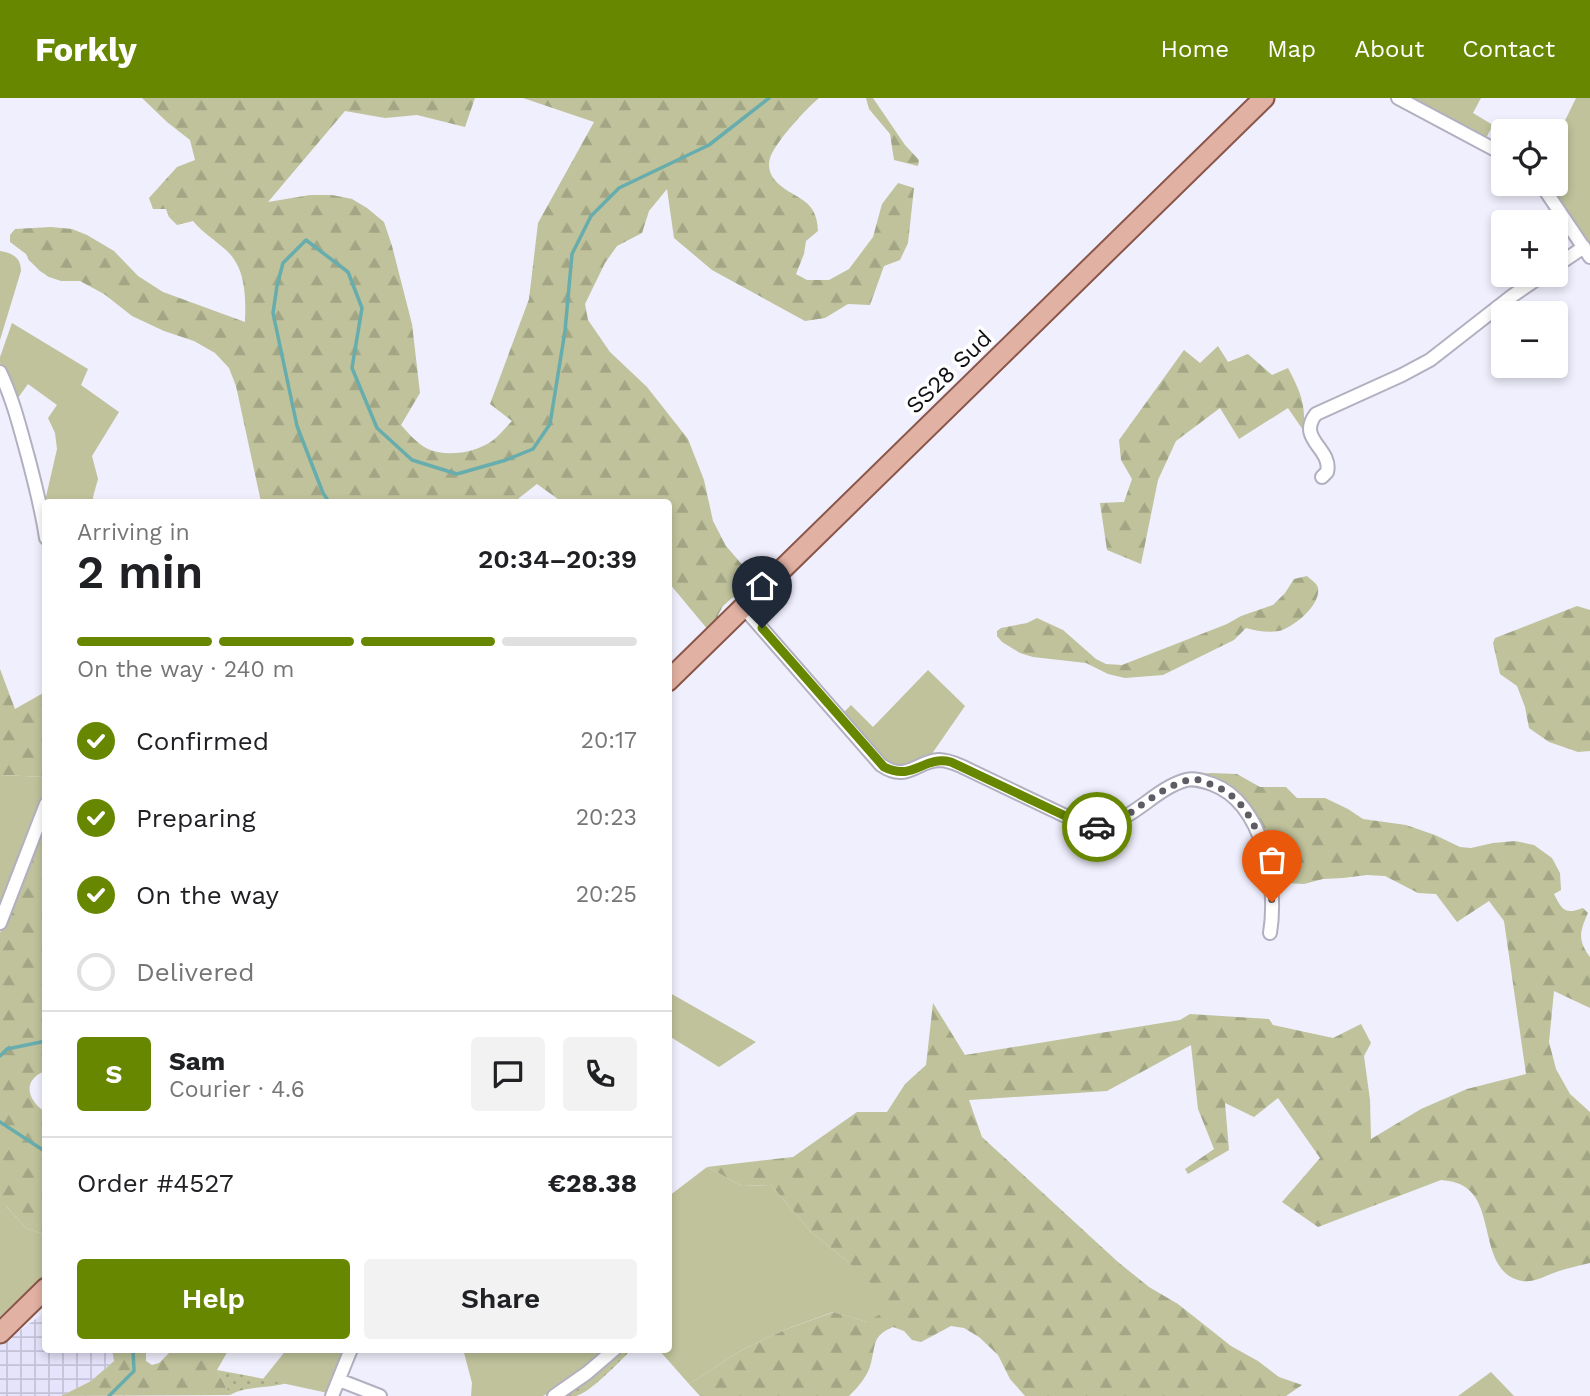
<!DOCTYPE html>
<html lang="en">
<head>
<meta charset="utf-8">
<style>
	body { margin:0; font-family:"Work Sans",sans-serif; background:#f2f2f2; color:#202124; height:100vh; display:flex; flex-direction:column; font-size:26px; white-space:nowrap }
	* { box-sizing:border-box; margin:0 }
	p { font-size:23px; color:#757577 }
	.icon { flex:none; width:38px; height:38px; fill:none; stroke:currentColor; stroke-width:2; stroke-linecap:round; stroke-linejoin:round }
	.map { position:relative; flex:1; overflow:hidden }
	.details { position:absolute; left:42px; top:401px; width:630px; height:854px; display:flex; flex-direction:column; background:#fff; border-radius:7px; box-shadow:0 4px 10px #0003 }
	.details>* { flex:none }
	.buttons { position:absolute; left:1491px; top:21px; display:grid; gap:14px }
	.buttons a { display:grid; place-items:center; width:77px; height:77px; border-radius:7px; background:#fff; box-shadow:0 4px 10px #0003; font-size:35px }
	.pin { position:absolute; display:grid; place-items:center; width:60px; height:60px; color:#fff; margin:-72px -30px; border-radius:50% 50% 50% 0; rotate:-45deg; box-shadow:0 0 7px #0007 }
	.pin .icon { rotate:45deg }
	.courier { position:absolute; display:grid; place-items:center; width:70px; height:70px; margin:-35px; border:5px solid #688700; border-radius:50%; background:#fff; color:#222; box-shadow:0 2px 9px #0007 }
	.overview em { font-style:normal; font-weight:600 }
	.overview div { display:flex; flex-direction:column-reverse }
	.overview { display:flex; align-items:center; justify-content:space-between; height:119px; padding:0 35px }
	h1 { font-size:46px; font-weight:600; line-height:52px }
	.bar { display:grid; grid-template-columns:repeat(4,1fr); gap:10px 7px; align-content:center; height:84px; padding:0 35px }
	.bar i { height:9px; border-radius:5px; background:#e0e0e0 }
	.bar .active { background:#688700 }
	.bar p { grid-column:span 4 }
	.line { display:flex; align-items:center; gap:18px; padding:0 35px; border-top:2px solid #e0e0e0 }
	.line div { flex:1 }
	.round { display:grid; place-items:center; flex:none; width:74px; height:74px; border-radius:7px; background:#f2f2f2 }
	ol { padding:0 35px; list-style:none }
	li { display:flex; align-items:center; gap:21px; height:77px }
	li p { margin-inline-start:auto }
	li .icon { padding:7px; border-radius:50%; background:#688700; color:#fff; stroke-width:4 }
	li:last-child { color:#757577 }
	li i { width:38px; height:38px; border:4px solid #e0e0e0; border-radius:50% }
	.primary-button { display:flex; gap:14px; margin-top:auto; padding:14px 35px }
	.primary-button a { flex:1; height:80px; border-radius:7px; background:#688700; color:#fff; font-size:28px; font-weight:600; line-height:80px; text-align:center }
	.primary-button a+a { background:#f2f2f2; color:#202124 }
	header { display:flex; align-items:center; gap:42px; box-sizing:border-box; height:98px; padding:0 35px; background:#688700; color:#fff }
	header strong { font-size:33px }
	nav { display:flex; gap:38px; margin-inline-start:auto; font-size:24px }
	.map>svg:first-child { display:block }
</style>
</head>
<body>
<header>
<strong>Forkly</strong>
<nav><a>Home</a><a>Map</a><a>About</a><a>Contact</a></nav>
</header>
<div class="map">
<svg width="1590" height="1298" viewBox="0 0 1590 1298">
	<defs>
		<pattern id="industrial-grid" width="8" height="8" patternUnits="userSpaceOnUse" patternTransform="scale(1.75)"><rect width="8" height="8" fill="#e6e3fc"/><path d="M0 4h8M4 0v8" fill="none" stroke="#c4c2d7"/></pattern>
		<pattern id="grass-dots" width="8" height="8" patternUnits="userSpaceOnUse" patternTransform="scale(1.75)"><rect width="8" height="8" fill="#bfc29b"/><path d="M2 2h.1M6 6h.1" fill="none" stroke="#a3a685" stroke-width="1.8" stroke-linecap="round"/></pattern>
		<pattern id="forest-firs" width="22" height="20" patternUnits="userSpaceOnUse" patternTransform="scale(1.75)"><rect width="22" height="20" fill="#bfc29b"/><path d="M5 1l3.5 6h-7zM16 11l3.5 6h-7z" fill="#a3a685"/></pattern>
	</defs>
	<rect width="100%" height="100%" fill="#f0effd"/>
	<!-- industrial -->
	<path fill="url(#industrial-grid)" d="M45,1214l1,37h66l2,12 -23,20 -30,15h-61v-54l8,-8 10,-2z"/>
	<!-- grass -->
	<path fill="url(#grass-dots)" d="M621,1251h11c-11,11 -42,44 -56,47 -4,0 -8,0 -12,0l40,-31z
		M217,1272l69,13c-18,6 -39,2 -56,12z"/>
	<!-- forest -->
	<path fill="url(#forest-firs)" d="M142,0h333l-10,29 -48,-12 -32,3 -40,-7 -77,91 42,-7h22l20,4 15,9 17,14 8,24 20,78 8,69 -19,32c8,9 15,17 25,23 19,10 49,5 66,-7 7,-5 13,-13 20,-20l-22,-17 39,-105 9,-76 56,-101 -71,-24h296c-14,12 -43,43 -49,60 -2,7 -1,15 4,21 17,21 43,16 44,52l-12,10 -2,13 -8,20 11,6h22l20,-11 24,-32 9,-33 16,-21 16,5 -6,55 -8,17 -16,6 -14,39 -22,-1 -23,14 -20,3 -93,-51 -38,-32 -7,-49 -18,22 -7,22 -25,13 -12,17 -20,41 3,16 22,32 37,35 41,52 16,41 9,41 13,25 32,37 -11,11 -15,4 -9,8 -5,9v7l-9,9 -40,-48 -1,-81h-106l-25,-18 -18,14 -2,4h-256l-25,-116 -7,-18 -14,-15 -21,-12 -30,-10 -32,-15 -28,-22 -24,-13h-19l-12,-4 -9,-6 -11,-11 -3,-6 -16,-12v-7l5,-6 36,-2 21,2 15,6 27,16 24,25 25,16 82,30c1,-25 1,-54 -19,-72 -11,-10 -23,-17 -33,-29l-16,4 -8,-8 -3,-8h-13l-4,-11 28,-31 18,-7 -5,-20 -23,-18z
		M866,0h7l32,47 14,15 -1,6 -24,-6 -4,-26 -21,-25z
		M1218,248l10,16 20,-8 24,21 16,-7c11,21 19,37 15,62l-15,-22 -49,31 -19,-31 -44,33 -18,39 -17,84 -34,-14 -7,-47 24,-1 8,-23 -11,-19 -2,-20 65,-90 16,13z
		M1307,478c4,4 10,7 11,12 3,17 -24,39 -39,43 -11,2 -22,0 -33,-3l-12,12 -71,35 -38,3 -17,-4 -22,-11 -53,-6 -13,-4 -18,-11 -5,-6v-5l4,-3 26,-5 10,-5 26,12 33,29 10,5 16,1 105,-41 14,-8 32,-11 12,-12 9,-14z
		M1577,508l13,4v141l-12,1 -29,-10 -20,-14 -4,-21 -8,-21 -17,-12 -7,-31 2,-5z
		M0,571l15,40 30,-17v85l-45,-2z
		M1211,675l26,1 23,13h26l11,11h28l23,11 15,10 43,6 29,10 25,12 11,1 22,-5 22,-2 19,4 18,13 8,15 1,17 -7,4c8,16 11,21 29,14l5,5c-8,18 -11,27 2,44v51l-36,-17 -5,51 7,27 14,25 20,18v151c-10,2 -21,5 -31,8 -12,4 -25,12 -37,10 -41,-8 -28,-67 -52,-90 -8,-8 -18,-10 -29,-11l-123,47 -36,-25 38,-44 -42,-60 -24,19 -29,-14 4,47 -41,24 -3,-5 29,-20 -16,-40 -7,-64 -84,46 -138,9 13,37 136,125 31,25 29,17 53,42 27,15 21,16 23,8 -16,11h-261l-15,-17 -12,-24 -19,-18 -15,-9 -13,-2 -30,16 -9,-2 -8,-9 -11,-4c-21,9 -17,17 -22,36 -3,13 -13,24 -22,33h-149l-11,-12 51,-33 44,-21 50,-18 33,10 -19,-60 -37,-30 -40,-47 -29,1 -35,-19 86,-10 64,-45h30l18,-28 21,-19 7,-62 32,52 215,-35 10,-6 79,5 4,6 60,13 28,-14 10,19 -7,13 6,44 1,39 50,-30 46,-20 59,-15 -22,-153 -15,-20 -32,21 -21,-28 -18,-1 -33,-17 -18,-1 -24,3 -20,1 -19,5 -18,-1 -14,-5 -17,-58 -61,-45z
		M45,719v254c-23,9 -18,29 0,41v125l-5,-4 -14,-5 -19,-21 -7,6v-280z
		M112,1251h34v12l6,4 7,-2 14,-14h56l-12,21 13,25 -169,1 30,-15 23,-20z"/>
	<!-- garden -->
	<path fill="#bfc29b" d="M1408,0h73l-8,15 20,12 -8,15z
		M1576,0h14v152l-45,-66h11v-45z
		M0,153c12,2 21,6 21,20l-21,69z
		M12,225l76,46 -7,16 38,27 -27,44 6,23 -5,18v5l-48,-1 12,-52 -2,-16 -7,-15 9,-13 -29,-21 -13,18 -15,-39v-6z
		M928,572l37,36 -36,52 -23,10 -21,-5 -43,-49 9,-9 22,22z
		M0,677l46,2 -1,10 -8,30 -37,94z
		M670,895l86,49 -37,25 -50,-31 -1,-41z
		M707,1069l35,19 29,-1 40,47 37,30 26,24 13,24 -20,12 -34,-10 -49,18 -44,21 -51,33 -31,-35h10l1,-153z
		M6,1108l20,22 14,5 5,4v38l-45,42v-104z
		M287,1251h58l-17,44 -65,-14z
		M463,1251h23l3,4 4,-4h114l-47,37 -17,10h-72l1,-13z
		M1491,1274l23,24h-56z"/>
	<g fill="none" stroke-linecap="round" stroke-linejoin="round">
		<!-- stream -->
		<path stroke="#67adad" stroke-width="3.5" d="M329,404l-6,-9 -26,-67 -24,-113 4,-27 6,-23 23,-23 42,32 14,36 -10,60 25,60 35,32 45,14 49,-14 27,-11 17,-25 15,-93 7,-77 19,-38 28,-28 90,-43 60,-47
			M0,958l7,-7 39,-8
			M0,1024l46,30
			M109,1298l25,-25 -1,-22"/>
		<defs>
			<path id="minor" d="M1398,0l105,56
				M1541,86l49,73
				M1556,168l28,-19
				M0,274c13,27 20,56 28,85 7,27 14,53 18,81
				M1322,379l5,-5c6,-23 -31,-33 -11,-58l86,-39 28,-15 82,-64 31,-21
				M744,510l137,157c26,18 35,-4 58,-5 8,0 15,3 22,6l115,55c46,19 70,-30 110,-41 9,-2 17,1 26,4 52,19 66,102 58,149
				M0,825l46,-119
				M339,1282l41,16
				M332,1298l19,-47
				M554,1298l33,-23 28,-24"/>
			<path id="primary" d="M668,583l596,-583
				M0,1235l46,-45"/>
		</defs>
		<!-- minor casing -->
		<use href="#minor" stroke="#b2b0c0" stroke-width="16"/>
		<!-- primary casing -->
		<use href="#primary" stroke="#8a5649" stroke-width="23"/>
		<!-- minor -->
		<use href="#minor" stroke="#fff" stroke-width="12"/>
		<!-- primary -->
		<use href="#primary" stroke="#e1b1a3" stroke-width="19"/>
	</g>
	<g fill="none" stroke-linecap="round" stroke-linejoin="round">
		<!-- done -->
		<path stroke="#5e5d66" stroke-width="7" stroke-dasharray="0 12.6" d="M1097,729l9,-2 12,-4c19,-12 49,-37 71,-41 7,-2 14,1 21,4 48,16 57,74 62,118"/>
		<!-- route -->
		<path stroke="#688700" stroke-width="9" d="M762,530l122,139c30,15 39,-12 67,-5l125,59 21,6"/>
	</g>
	<g text-anchor="middle" dominant-baseline="central" stroke-width="7" stroke-linejoin="round" paint-order="stroke">
		<!-- street labels -->
		<g font-size="23" fill="#0f0e14" stroke="#fefefe">
			<text transform="translate(949 274) rotate(-44)">SS28 Sud</text>
		</g>
	</g>
</svg>
<div class="buttons">
<a><svg class="icon" aria-label="locate" viewBox="0 0 24 24"><circle cx="12" cy="12" r="6"/><path d="M12 2v4M12 18v4M2 12h4M18 12h4"/></svg></a>
<a>+</a>
<a>−</a>
</div>
<div class="pin" style="left:1272px;top:804px;background:#ea580c"><svg class="icon" aria-label="bag" viewBox="0 0 24 24"><path d="M5 8h14l-1 12H6zM9 8a3 3 0 0 1 6 0"/></svg></div>
<div class="pin" style="left:762px;top:530px;background:#1f2937"><svg class="icon" aria-label="home" viewBox="0 0 24 24"><path d="M3 11l9-7 9 7M6 9v11h12V9"/></svg></div>
<div class="courier" style="left:1097px;top:729px"><svg class="icon" aria-label="car" viewBox="0 0 24 24"><path d="M5 17H2v-5l4-1 3-4h7l3 4 3 1v5h-3M9 17h6M6 11h13"/><circle cx="7" cy="17" r="2"/><circle cx="17" cy="17" r="2"/></svg></div>
<section class="details">
<div class="overview"><div><h1>2 min</h1><p>Arriving in</p></div><em>20:34–20:39</em></div>
<div class="bar"><i class="active"></i><i class="active"></i><i class="active"></i><i></i><p>On the way · 240 m</p></div>
<ol>
<li><svg class="icon" aria-label="check" viewBox="0 0 24 24"><path d="M5 12l5 5 9-10"/></svg>Confirmed<p>20:17</p></li>
<li><svg class="icon" aria-label="check" viewBox="0 0 24 24"><path d="M5 12l5 5 9-10"/></svg>Preparing<p>20:23</p></li>
<li><svg class="icon" aria-label="check" viewBox="0 0 24 24"><path d="M5 12l5 5 9-10"/></svg>On the way<p>20:25</p></li>
<li><i></i>Delivered</li>
</ol>
<div class="line" style="height:126px"><b class="round" style="background:#688700;color:#fff">S</b><div><b>Sam</b><p>Courier · 4.6</p></div><a class="round"><svg class="icon" aria-label="chat" viewBox="0 0 24 24"><path d="M4 5h16v11H9l-5 4z"/></svg></a><a class="round"><svg class="icon" aria-label="phone" viewBox="0 0 24 24"><path d="M5 4h4l2 5-3 2q2 4 5 5l2-3 5 2v4C11 20 4 13 5 4z"/></svg></a></div>
<div class="line" style="height:91px"><div>Order #4527</div><b>€28.38</b></div>
<div class="primary-button"><a>Help</a><a>Share</a></div>
</section>
</div>
</body>
</html>
